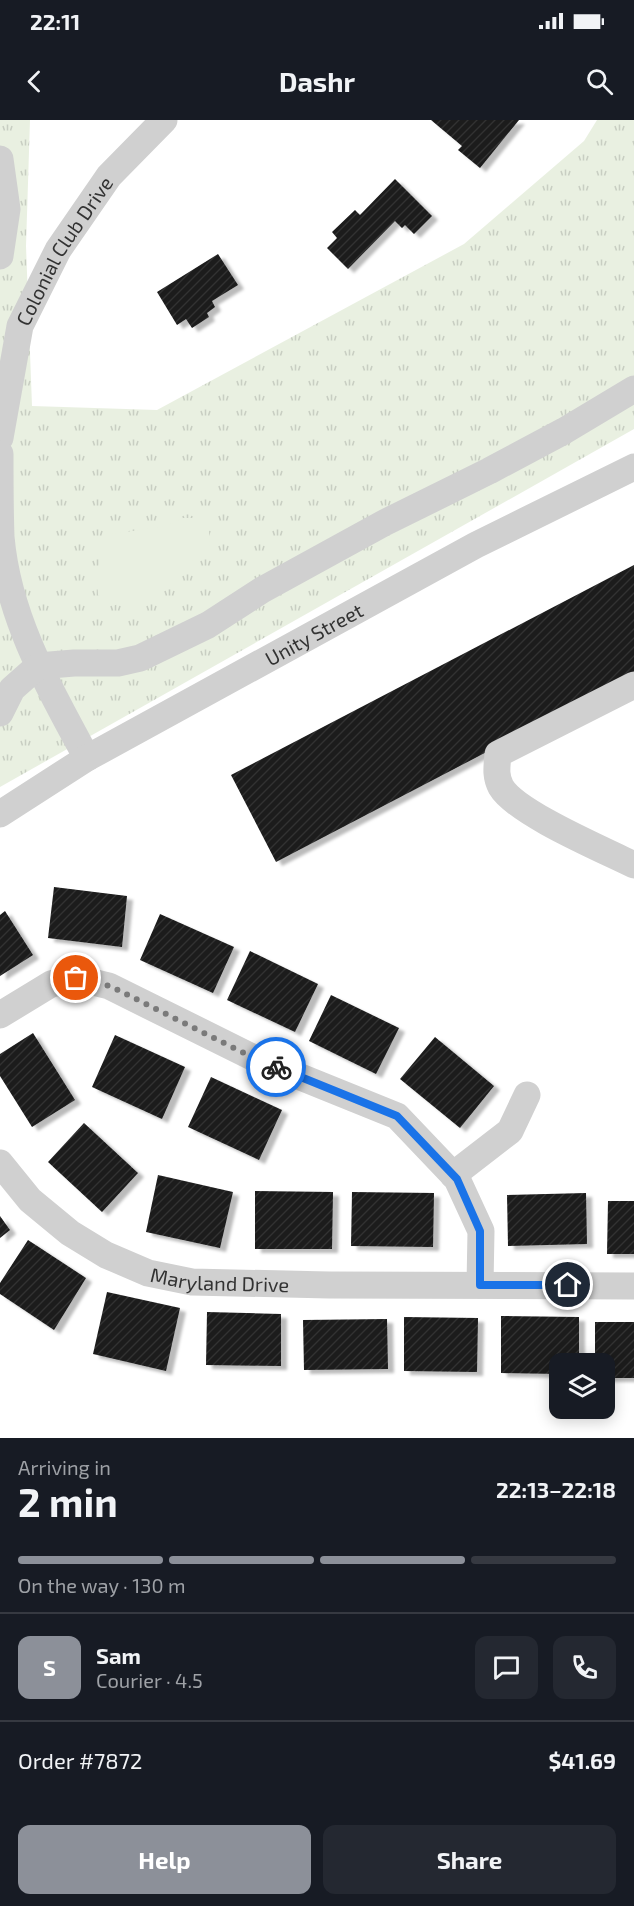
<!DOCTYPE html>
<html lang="en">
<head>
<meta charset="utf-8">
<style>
	body { margin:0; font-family:"Exo 2",sans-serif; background:#242831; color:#f1f3f6; height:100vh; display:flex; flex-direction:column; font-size:22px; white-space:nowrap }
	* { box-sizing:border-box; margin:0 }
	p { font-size:20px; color:#9ea1a6 }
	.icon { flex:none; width:33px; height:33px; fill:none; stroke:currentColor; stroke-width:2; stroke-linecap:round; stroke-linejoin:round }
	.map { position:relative; height:1318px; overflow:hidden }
	.panel { display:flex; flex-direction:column; background:#171b24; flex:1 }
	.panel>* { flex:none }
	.fabs { position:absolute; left:549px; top:1233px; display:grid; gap:12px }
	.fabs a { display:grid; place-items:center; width:66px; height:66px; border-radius:12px; background:#171b24; box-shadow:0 3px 15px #0003; font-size:30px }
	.pin { position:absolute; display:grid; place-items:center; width:51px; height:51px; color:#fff; margin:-26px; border:3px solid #fff; border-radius:50%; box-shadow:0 2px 6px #0007 }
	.courier { position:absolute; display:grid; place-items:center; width:60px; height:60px; margin:-30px; border:4px solid #1a73e8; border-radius:50%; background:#fff; color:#222; box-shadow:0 2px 8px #0007 }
	.overview em { font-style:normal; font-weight:700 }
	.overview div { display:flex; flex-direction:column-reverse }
	.overview { display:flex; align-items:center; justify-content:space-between; height:102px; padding:0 18px }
	h1 { font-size:39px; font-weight:700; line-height:45px }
	.bar { display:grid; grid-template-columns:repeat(4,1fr); gap:9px 6px; align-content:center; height:72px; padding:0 18px }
	.bar i { height:8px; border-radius:4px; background:#363941 }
	.bar .selected { background:#8c9099 }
	.bar p { grid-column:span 4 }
	.line { display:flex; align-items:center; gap:15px; padding:0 18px; border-top:2px solid #363941 }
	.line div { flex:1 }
	.round { display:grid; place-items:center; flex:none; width:63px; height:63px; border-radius:12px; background:#242831 }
	.action { display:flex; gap:12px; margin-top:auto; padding:12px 18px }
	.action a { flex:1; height:69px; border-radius:12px; background:#8c9099; color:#fff; font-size:24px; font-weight:700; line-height:69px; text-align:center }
	.action a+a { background:#242831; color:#f1f3f6 }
	.status { display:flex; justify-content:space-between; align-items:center; height:42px; padding:0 30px; background:#171b24; direction:ltr }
	.status svg { height:16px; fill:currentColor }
	header { display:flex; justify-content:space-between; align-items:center; height:78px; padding:0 18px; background:#171b24; font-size:27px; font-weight:700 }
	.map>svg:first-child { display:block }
</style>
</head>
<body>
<div class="status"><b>22:11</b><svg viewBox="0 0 49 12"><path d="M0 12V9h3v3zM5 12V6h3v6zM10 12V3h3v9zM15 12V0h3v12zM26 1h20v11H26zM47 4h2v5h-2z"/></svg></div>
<header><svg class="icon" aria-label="back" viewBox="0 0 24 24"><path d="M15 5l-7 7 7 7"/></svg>Dashr<svg class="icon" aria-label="search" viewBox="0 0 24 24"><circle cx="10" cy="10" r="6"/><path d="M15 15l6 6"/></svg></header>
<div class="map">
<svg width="634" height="1318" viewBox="0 0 634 1318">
	<defs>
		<pattern id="grass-tufts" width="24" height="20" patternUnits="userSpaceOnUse" patternTransform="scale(1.5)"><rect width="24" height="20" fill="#e9f0e1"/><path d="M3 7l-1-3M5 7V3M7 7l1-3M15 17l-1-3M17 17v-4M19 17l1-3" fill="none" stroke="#c8cec2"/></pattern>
		<pattern id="building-hatch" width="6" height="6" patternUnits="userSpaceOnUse" patternTransform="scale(1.5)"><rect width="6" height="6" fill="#1a1a1a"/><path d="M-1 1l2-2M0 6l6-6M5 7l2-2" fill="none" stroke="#333"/></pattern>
		<filter id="shadow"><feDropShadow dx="6" dy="4" stdDeviation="1.5" flood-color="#0004"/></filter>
	</defs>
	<rect width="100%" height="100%" fill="#fff"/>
	<!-- grass -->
	<path fill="url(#grass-tufts)" d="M0,0h30l-4,126 6,160 125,4 307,-166 120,-103 13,-21h37v309l-634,358z"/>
	<!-- park -->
	<path fill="#e9f0e1" d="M183,398h16l10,12 1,17 -34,25 -16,16 -47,18 -15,-11 -1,-18 5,-33 10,-10 54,-8z"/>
	<!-- building -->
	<path fill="url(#building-hatch)" filter="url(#shadow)" d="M431,0h88l-39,48 -22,-18 4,-4z
		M395,59l37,37 -18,18 -9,-9 -3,3 -7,-7 -47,48 -21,-21 10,-10 -5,-6 23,-22 5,5z
		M218,134l20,31 -26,16 3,6 -8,6 2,4 -17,11 -6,-9 -9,6 -20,-33z
		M634,445v110l-358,187 -45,-87z
		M54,767l73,9 -5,51 -74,-9z
		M5,791l28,44 -33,21v-61z
		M160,794l74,33 -21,46 -73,-33z
		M250,831l68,33 -23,48 -68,-32z
		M331,875l68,33 -23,46 -67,-33z
		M33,913l42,67 -43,27 -32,-51v-22z
		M115,915l70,32 -23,52 -70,-32z
		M435,917l59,49 -34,42 -60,-49z
		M211,957l71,33 -23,50 -71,-33z
		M84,1003l54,50 -36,39 -54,-50z
		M158,1055l75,17 -13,56 -74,-16z
		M255,1071l78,1 -1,57h-77z
		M352,1072l82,1 -1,54 -82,-1z
		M586,1073l1,51 -79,2 -1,-51z
		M608,1081h26v53h-27z
		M0,1096l10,14 -10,8z
		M28,1120l58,38 -32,52 -54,-36v-11z
		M107,1172l73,16 -14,63 -73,-17z
		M207,1192l74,2v52l-75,-1z
		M501,1196l78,1v47h-19v10l-59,-1z
		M404,1197l74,1 -1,54 -73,-1z
		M387,1199l1,50 -84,1 -1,-50z
		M595,1202h39v56h-30v-14h-9z"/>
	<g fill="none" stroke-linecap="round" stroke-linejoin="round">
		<!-- minor -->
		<g stroke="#d0d0d0" stroke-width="27">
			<path d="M0,39l7,50 -7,47"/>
			<path id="s1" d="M0,318l20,-112 38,-76 51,-74 55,-56"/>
			<path d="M0,334c0,27 0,55 1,83 7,81 48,151 86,221"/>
			<path d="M634,565l-136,69c-1,12 -3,22 3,33 15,26 103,63 133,78"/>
			<path d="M0,593l12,-24 26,-23 36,-3h44l22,-5 68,-33 54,-35 122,-67 105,-52 75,-40 70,-42"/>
			<path id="s2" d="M0,694l87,-56 389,-213 158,-78"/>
			<path d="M0,895l51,-31 25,-6 33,8 147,73 141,57 60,63 24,52 -1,54"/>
			<path id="s3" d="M0,1043l30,37 40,33 36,22 42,18 44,9 137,3 305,1"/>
			<path d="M453,1055l57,-44 17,-36"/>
		</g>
	</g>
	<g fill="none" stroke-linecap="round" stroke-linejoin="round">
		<!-- done -->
		<path stroke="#7a7a7a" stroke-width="6" stroke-dasharray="0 10.8" d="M76,858l34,8 146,73 20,8"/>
		<!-- route -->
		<path stroke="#1a73e8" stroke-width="8" d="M276,947l121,49 60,63 23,52v54h88"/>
	</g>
	<g text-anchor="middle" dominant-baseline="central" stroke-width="6" stroke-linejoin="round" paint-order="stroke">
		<!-- street labels -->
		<g font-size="20" fill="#333" stroke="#fff">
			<text stroke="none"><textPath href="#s1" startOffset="201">Colonial Club Drive</textPath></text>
			<text stroke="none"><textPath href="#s2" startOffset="362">Unity Street</textPath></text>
			<text stroke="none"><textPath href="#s3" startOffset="260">Maryland Drive</textPath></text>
		</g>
	</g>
</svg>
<div class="fabs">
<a><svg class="icon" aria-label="layers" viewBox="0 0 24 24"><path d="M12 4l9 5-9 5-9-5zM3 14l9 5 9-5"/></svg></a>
</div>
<div class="pin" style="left:76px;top:858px;background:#ea580c"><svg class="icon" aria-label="bag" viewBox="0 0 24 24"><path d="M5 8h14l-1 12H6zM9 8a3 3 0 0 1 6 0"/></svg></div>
<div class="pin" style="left:568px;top:1165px;background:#1f2937"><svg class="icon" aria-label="home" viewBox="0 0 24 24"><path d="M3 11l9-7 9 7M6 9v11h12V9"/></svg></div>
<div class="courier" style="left:276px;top:947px"><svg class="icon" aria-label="bike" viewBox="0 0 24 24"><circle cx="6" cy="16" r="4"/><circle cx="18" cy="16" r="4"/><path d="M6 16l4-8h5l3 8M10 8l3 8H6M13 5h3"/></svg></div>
</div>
<section class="panel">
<div class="overview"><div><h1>2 min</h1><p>Arriving in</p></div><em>22:13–22:18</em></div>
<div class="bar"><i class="selected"></i><i class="selected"></i><i class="selected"></i><i></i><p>On the way · 130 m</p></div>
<div class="line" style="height:108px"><b class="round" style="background:#8c9099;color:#fff">S</b><div><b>Sam</b><p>Courier · 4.5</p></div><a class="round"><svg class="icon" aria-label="chat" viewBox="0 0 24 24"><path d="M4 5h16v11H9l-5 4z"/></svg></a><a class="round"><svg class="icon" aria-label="phone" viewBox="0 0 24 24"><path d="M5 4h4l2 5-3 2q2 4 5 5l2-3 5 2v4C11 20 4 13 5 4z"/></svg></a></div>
<div class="line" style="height:78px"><div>Order #7872</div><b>$41.69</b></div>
<div class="action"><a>Help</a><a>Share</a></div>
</section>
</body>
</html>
